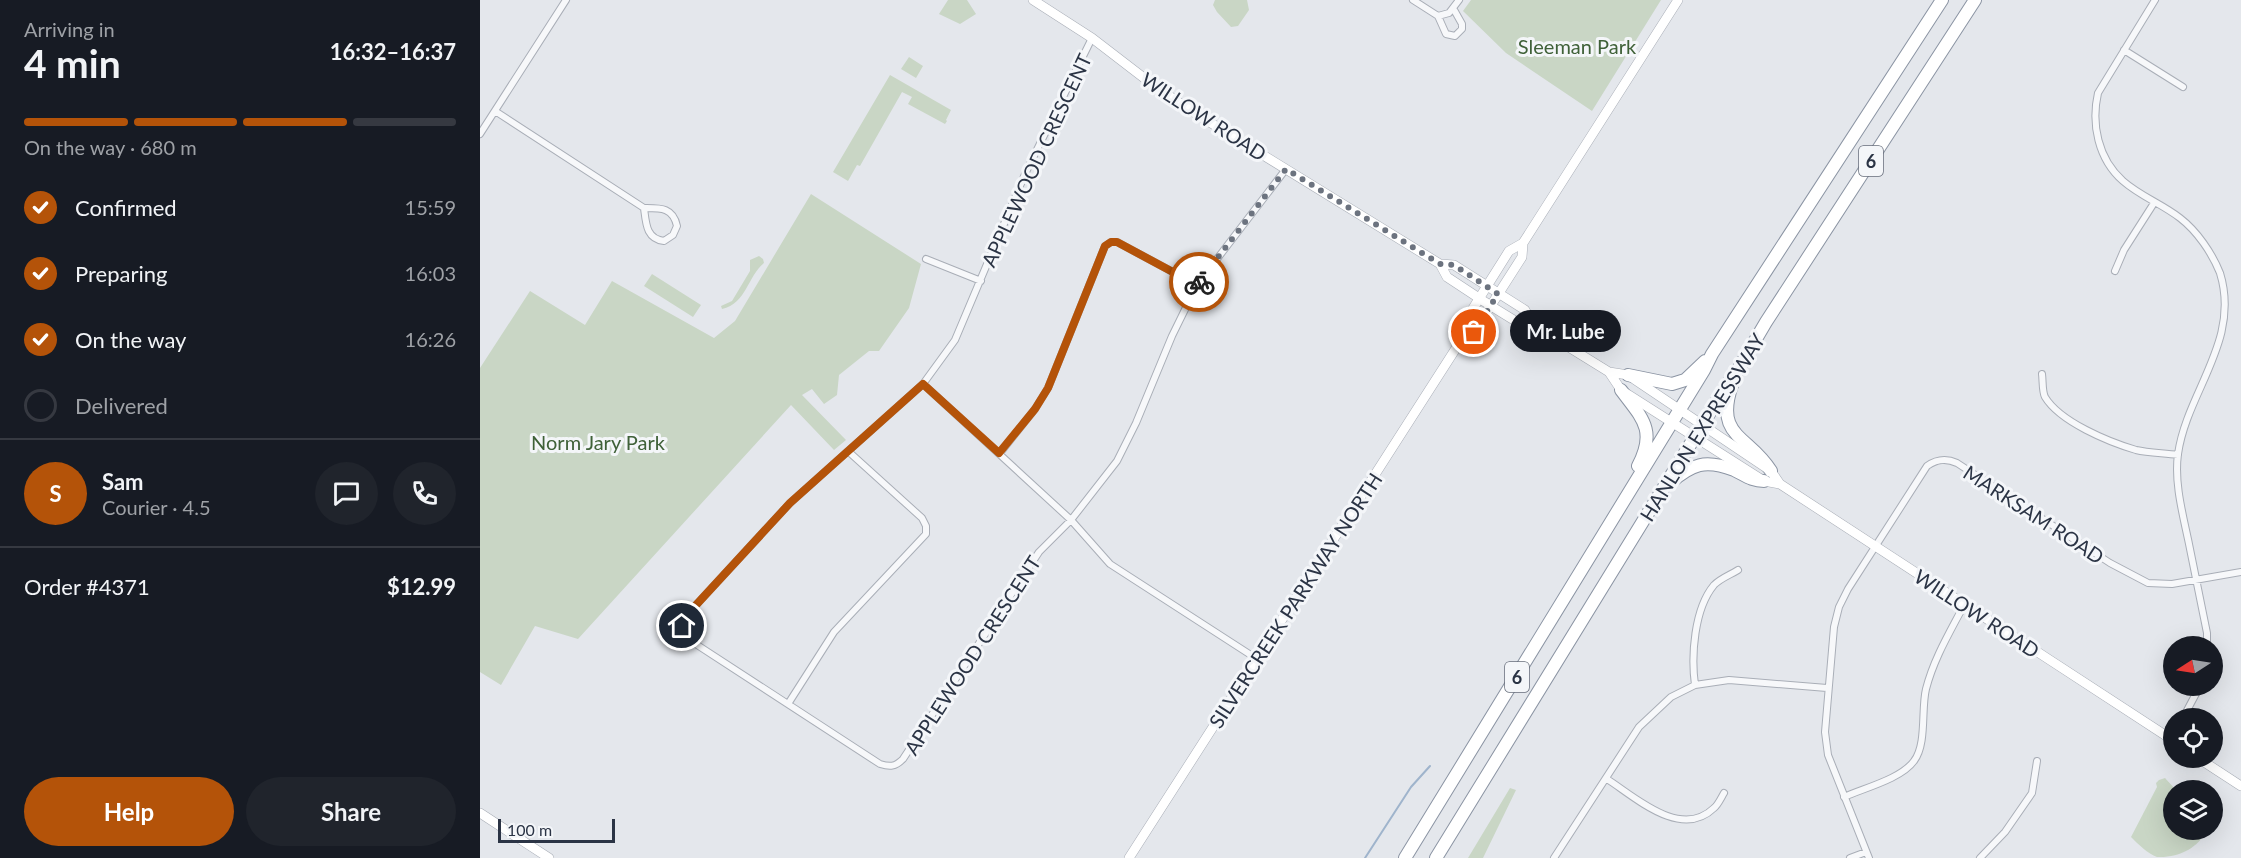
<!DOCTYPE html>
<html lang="en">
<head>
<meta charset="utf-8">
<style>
	body { margin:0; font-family:Lato,sans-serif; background:#20242c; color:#f1f3f6; height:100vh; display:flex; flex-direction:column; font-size:22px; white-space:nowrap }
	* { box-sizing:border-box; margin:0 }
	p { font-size:20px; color:#9ea1a6 }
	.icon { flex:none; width:33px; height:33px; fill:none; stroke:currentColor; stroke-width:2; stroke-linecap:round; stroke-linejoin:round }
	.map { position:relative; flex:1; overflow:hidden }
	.drawer { display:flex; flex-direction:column; background:#171b24; width:480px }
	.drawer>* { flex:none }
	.needle { width:39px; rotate:258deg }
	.buttons { position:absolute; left:1683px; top:636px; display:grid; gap:12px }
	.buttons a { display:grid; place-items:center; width:60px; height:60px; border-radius:50%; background:#171b24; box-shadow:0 6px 24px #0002; font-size:30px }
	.scale { position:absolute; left:18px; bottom:15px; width:117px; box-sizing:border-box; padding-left:6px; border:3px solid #2b3445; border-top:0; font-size:16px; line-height:21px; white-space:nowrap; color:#2b3445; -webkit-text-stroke:4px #f4f6f9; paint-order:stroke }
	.pin { position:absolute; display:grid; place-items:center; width:51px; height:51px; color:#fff; margin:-26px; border:3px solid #fff; border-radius:50%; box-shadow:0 2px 6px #0007 }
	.courier { position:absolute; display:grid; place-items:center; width:60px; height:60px; margin:-30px; border:4px solid #b45309; border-radius:50%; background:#fff; color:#222; box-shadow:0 2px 8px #0007 }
	.bubble { position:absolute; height:42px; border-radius:21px; background:#171b24; box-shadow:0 6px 24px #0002; font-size:20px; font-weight:700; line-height:42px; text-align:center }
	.summary em { font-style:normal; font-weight:700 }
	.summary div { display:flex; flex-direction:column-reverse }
	.summary { display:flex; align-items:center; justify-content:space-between; height:102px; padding:0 24px }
	h1 { font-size:39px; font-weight:700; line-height:45px }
	.bar { display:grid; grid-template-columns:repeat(4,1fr); gap:9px 6px; align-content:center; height:72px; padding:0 24px }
	.bar i { height:8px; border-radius:4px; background:#363941 }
	.bar .on { background:#b45309 }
	.bar p { grid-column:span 4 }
	.line { display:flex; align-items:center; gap:15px; padding:0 24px; border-top:2px solid #363941 }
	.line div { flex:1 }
	.round { display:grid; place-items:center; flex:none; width:63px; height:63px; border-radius:32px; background:#20242c }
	ol { padding:0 24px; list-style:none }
	li { display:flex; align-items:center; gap:18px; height:66px }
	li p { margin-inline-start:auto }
	li .icon { padding:6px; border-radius:50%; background:#b45309; color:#fff; stroke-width:4 }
	li:last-child { color:#9ea1a6 }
	li i { width:33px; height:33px; border:3px solid #363941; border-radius:50% }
	.cta { display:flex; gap:12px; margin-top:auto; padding:12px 24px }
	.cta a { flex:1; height:69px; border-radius:36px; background:#b45309; color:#fff; font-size:24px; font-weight:700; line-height:69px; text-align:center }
	.cta a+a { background:#20242c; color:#f1f3f6 }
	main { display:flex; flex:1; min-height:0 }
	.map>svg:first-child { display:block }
</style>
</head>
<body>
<main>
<section class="drawer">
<div class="summary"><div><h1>4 min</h1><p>Arriving in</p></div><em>16:32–16:37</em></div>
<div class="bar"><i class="on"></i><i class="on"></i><i class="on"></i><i></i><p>On the way · 680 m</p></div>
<ol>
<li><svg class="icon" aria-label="check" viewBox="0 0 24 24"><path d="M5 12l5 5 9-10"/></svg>Confirmed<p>15:59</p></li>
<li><svg class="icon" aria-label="check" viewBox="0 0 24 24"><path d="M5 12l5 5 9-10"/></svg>Preparing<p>16:03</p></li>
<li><svg class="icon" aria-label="check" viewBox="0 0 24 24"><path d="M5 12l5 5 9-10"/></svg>On the way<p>16:26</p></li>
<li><i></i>Delivered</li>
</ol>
<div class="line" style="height:108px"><b class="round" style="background:#b45309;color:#fff">S</b><div><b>Sam</b><p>Courier · 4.5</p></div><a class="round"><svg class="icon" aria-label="chat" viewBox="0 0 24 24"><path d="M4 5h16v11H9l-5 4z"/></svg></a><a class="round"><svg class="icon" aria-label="phone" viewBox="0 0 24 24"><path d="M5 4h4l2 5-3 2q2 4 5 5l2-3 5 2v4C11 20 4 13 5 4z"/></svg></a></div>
<div class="line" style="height:78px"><div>Order #4371</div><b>$12.99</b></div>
<div class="cta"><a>Help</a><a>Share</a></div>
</section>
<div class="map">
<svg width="1761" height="858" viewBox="0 0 1761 858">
	<rect width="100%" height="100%" fill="#e4e7ec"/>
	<!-- green -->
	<path fill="#c9d6c5" d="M468,0h19l9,14 -16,10 -21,-10z
		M735,0h32l2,10 -11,16 -7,1 -14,-15 -4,-7z
		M991,0h190l-69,111 -86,-58 -43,-42z
		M429,57l14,9 -7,12 -15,-9z
		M410,75l61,35 -5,10 1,1 -2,3 -37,-20 4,-7 -10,-5 -42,74 -3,-1 -9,16 -15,-9z
		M331,194l110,70 -12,44 -30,43h-10l-30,24 -2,20 -13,9 -12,-15 -10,6 44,45 -12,10 -43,-45 -213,234 -43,-13 -34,59 -21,-13v-304l50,-77 55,34 27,-44 102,57 21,-17z
		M279,256l4,3 1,4c-17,14 -17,40 -42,46l-1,-3 11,-5 18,-30v-11z
		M172,274l49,31 -8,12 -49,-31z
		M1685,778l11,12h-2v40h33c-9,18 -28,28 -50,27 -9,-3 -19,-13 -26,-20l26,-50 -1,-4 3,-3z
		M1030,788l6,2 -33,68h-15z"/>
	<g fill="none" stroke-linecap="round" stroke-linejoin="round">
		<!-- stream -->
		<path stroke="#9fb4cc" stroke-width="2" d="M885,858l46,-71 19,-21"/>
		<defs>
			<path id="street" d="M933,0l25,16 11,-3 10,-13
				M1675,0l-57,93c-7,31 0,66 25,88 17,15 39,23 57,37 17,13 32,35 40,55 21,68 -33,118 -42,181 -4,29 5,61 11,90 6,29 12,59 18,89v13
				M958,16l8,18 9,2 7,-7v-5l-9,-16
				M612,38l-67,136 -70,166 -32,44 -133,119 -105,114c-3,10 -3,14 3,22l192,125c10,3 15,3 23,-5l136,-207 32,-32 46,-59 19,-38 36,-87 25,-51 89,-116
				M1644,50l59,37
				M15,111l149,97c16,0 29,-1 33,18l-4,9 -9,6c-18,-2 -18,-18 -20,-33
				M0,134l86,-134
				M446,259l55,22
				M1635,271l9,-21 30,-47
				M1562,374c1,7 0,17 3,23 15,25 64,45 91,53 13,3 28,3 42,5
				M443,384l148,136 39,44 147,95
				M520,453l35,-44 13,-21 57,-142 6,-4h6l80,43
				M1215,685c-4,-29 -1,-76 19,-100 7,-7 16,-10 24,-15
				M308,704l46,-72 92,-98v-8l-4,-8 -73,-66
				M1703,718l17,-32
				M1127,779c28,18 74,61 107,29 4,-3 7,-10 10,-15
				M1364,797c20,-9 57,-18 70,-36 13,-17 7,-52 12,-72 8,-31 24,-57 38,-84
				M1074,858l85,-131 32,-30 24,-12 34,-5 98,8
				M1370,858l16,-6
				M1389,858l-41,-103 -3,-23 9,-105 5,-20 9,-18 79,-123c10,-7 19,-8 30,-3l153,100 38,20 24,1 69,-12
				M1500,858l25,-26 27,-39 5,-32"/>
			<path id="secondary" d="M553,0l59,38 65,50 41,27 242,149 7,13 44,29 26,16 16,3 76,47 12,18 143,91 16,3
				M960,264l14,1 71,45 8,15
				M980,342l2,-16 25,-40 22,-35 14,-8 155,-243
				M1129,372l19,3 143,96 9,13 394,257
				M1718,758l43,28
				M0,813l69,45
				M649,858l331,-516 14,-10 48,-75 1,-14"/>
			<path id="highway" d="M1148,375l44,9 13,-4 20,-19
				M1252,385c-18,53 17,50 39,86
				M1141,390c21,28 36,40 17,76
				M1190,483c22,-19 35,-24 64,-13 11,5 17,11 30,11
				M925,858l299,-488 8,-16 230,-354
				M956,858l292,-475 8,-10 30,-51 209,-322"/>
		</defs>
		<!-- street casing -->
		<use href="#street" stroke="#a9aeb7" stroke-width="8"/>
		<!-- secondary casing -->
		<use href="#secondary" stroke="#a9aeb7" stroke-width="10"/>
		<!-- highway casing -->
		<use href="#highway" stroke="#8b94a3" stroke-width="14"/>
		<!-- street -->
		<use href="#street" stroke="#f7f8fa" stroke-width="6"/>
		<!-- secondary -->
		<use href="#secondary" stroke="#fff" stroke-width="9"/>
		<!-- highway -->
		<use href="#highway" stroke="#fff" stroke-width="12"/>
	</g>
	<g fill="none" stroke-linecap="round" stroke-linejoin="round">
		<!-- done -->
		<path stroke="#6c737f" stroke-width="6" stroke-dasharray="0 10.8" d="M719,282l87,-113 154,95 14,1 44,29 -24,38"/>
		<!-- route -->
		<path stroke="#b45309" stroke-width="8" d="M202,626l3,-9 105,-114 133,-119 76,69 36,-44 13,-21 57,-142 6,-4h6l80,43 2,-3"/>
	</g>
	<g text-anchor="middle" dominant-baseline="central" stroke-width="6" stroke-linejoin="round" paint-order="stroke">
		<!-- shield labels -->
		<g fill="#f4f6f9" stroke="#676e7b" stroke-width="1.5">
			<rect x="1379" y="146" width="24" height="30" rx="4.5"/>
			<rect x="1025" y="662" width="24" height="30" rx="4.5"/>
		</g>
		<g font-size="18" font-weight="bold" fill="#2b3445">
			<text x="1391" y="161">6</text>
			<text x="1037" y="677">6</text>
		</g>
		<!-- park labels -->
		<g font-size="20" fill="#3f6138" stroke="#f4f6f9">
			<text x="1097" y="46">Sleeman Park</text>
			<text x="118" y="442">Norm Jary Park</text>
		</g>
		<!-- street labels -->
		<g font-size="20" fill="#2b3445" stroke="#f4f6f9">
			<text transform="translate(724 116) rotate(33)">WILLOW ROAD</text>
			<text transform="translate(556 160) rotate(-65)">APPLEWOOD CRESCENT</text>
			<text transform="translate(1222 427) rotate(-58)">HANLON EXPRESSWAY</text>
			<text transform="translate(1554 514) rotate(33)">MARKSAM ROAD</text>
			<text transform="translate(815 600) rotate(-57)">SILVERCREEK PARKWAY NORTH</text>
			<text transform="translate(1497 613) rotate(33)">WILLOW ROAD</text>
			<text transform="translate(492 655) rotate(-57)">APPLEWOOD CRESCENT</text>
		</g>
	</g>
</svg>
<div class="buttons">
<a><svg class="needle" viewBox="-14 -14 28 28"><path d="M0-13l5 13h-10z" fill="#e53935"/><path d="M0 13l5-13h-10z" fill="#9ea1a6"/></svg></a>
<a><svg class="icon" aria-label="locate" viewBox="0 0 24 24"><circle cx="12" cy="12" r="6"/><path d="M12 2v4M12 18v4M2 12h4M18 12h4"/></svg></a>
<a><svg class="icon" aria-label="layers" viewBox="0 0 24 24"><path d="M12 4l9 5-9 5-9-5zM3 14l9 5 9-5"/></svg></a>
</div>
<div class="scale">100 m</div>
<div class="pin" style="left:994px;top:332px;background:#ea580c"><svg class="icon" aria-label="bag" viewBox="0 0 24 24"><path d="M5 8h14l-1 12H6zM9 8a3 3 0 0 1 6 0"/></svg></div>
<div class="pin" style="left:202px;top:626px;background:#1f2937"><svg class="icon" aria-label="home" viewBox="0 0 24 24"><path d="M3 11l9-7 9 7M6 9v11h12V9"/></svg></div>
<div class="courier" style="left:719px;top:282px"><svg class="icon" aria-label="bike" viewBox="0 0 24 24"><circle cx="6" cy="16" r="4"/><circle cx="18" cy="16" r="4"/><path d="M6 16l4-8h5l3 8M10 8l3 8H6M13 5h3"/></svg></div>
<div class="bubble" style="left:1030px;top:310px;width:111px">Mr. Lube</div>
</div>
</main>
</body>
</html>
